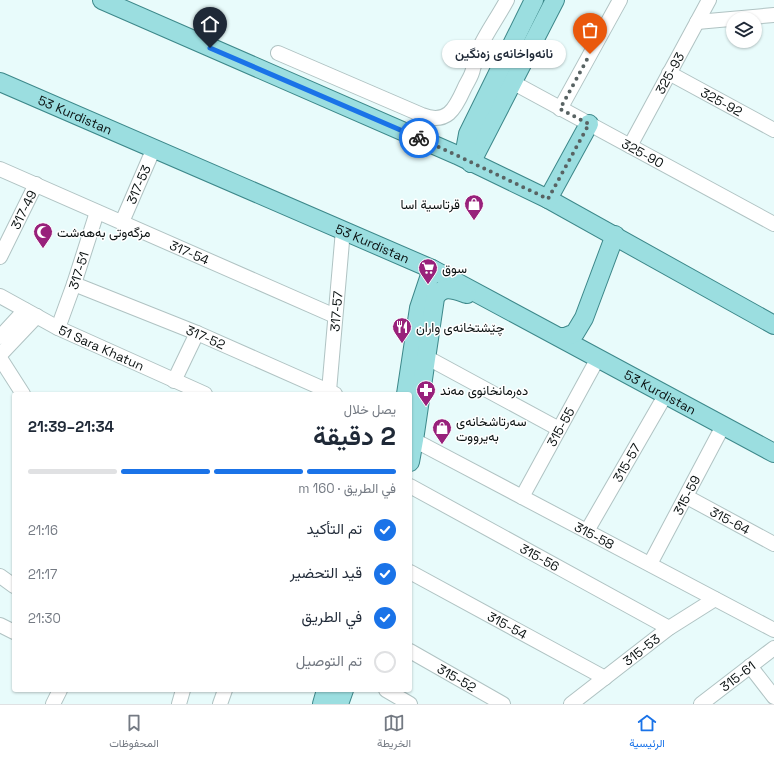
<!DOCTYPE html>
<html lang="ar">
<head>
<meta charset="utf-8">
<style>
	body { margin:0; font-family:"Space Grotesk",Vazirmatn,sans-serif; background:#f2f2f3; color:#1f2937; direction:rtl; height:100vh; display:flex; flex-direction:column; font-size:15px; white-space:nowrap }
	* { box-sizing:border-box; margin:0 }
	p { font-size:13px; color:#747a83 }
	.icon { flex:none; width:22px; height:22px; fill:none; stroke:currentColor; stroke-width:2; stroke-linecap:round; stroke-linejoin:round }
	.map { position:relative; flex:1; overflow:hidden; direction:ltr }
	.details { position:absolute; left:12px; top:392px; width:400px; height:300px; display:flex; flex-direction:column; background:#fff; border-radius:4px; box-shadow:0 1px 3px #0004; direction:rtl }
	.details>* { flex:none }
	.fabs { position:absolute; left:726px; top:12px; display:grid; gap:8px }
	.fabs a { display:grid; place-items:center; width:36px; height:36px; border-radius:50%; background:#fff; box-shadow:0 1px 3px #0004; font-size:20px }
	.pin { position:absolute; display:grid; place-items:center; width:34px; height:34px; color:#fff; margin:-41px -17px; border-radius:50% 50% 50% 0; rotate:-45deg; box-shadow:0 0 4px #0007 }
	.pin .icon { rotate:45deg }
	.courier { position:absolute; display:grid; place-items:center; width:40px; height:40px; margin:-20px; border:3px solid #1a73e8; border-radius:50%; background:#fff; color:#222; box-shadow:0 1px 5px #0007 }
	.bubble { position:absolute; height:28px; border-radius:14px; background:#fff; box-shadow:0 1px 3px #0004; font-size:13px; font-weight:600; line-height:28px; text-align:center; direction:rtl }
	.headline em { font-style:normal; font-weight:600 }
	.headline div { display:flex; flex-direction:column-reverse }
	.headline { display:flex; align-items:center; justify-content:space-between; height:68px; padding:0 16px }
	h1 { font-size:26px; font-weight:600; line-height:30px }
	.bar { display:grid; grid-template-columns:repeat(4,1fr); gap:6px 4px; align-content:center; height:48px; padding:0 16px }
	.bar i { height:5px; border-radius:3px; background:#e0e1e3 }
	.bar .on { background:#1a73e8 }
	.bar p { grid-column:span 4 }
	ol { padding:0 16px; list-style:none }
	li { display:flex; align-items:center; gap:12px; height:44px }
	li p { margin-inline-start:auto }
	li .icon { padding:4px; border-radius:50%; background:#1a73e8; color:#fff; stroke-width:4 }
	li:last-child { color:#747a83 }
	li i { width:22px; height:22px; border:2px solid #e0e1e3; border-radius:50% }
	.tabs { display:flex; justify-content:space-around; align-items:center; height:56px; border-top:1px solid #e0e1e3; background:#fff; font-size:11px; color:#747a83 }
	.tabs a { display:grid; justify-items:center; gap:2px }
	.tabs .on { color:#1a73e8 }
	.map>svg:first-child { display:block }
</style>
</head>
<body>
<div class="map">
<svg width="774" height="704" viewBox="0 0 774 704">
	<rect width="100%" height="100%" fill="#e8fbfb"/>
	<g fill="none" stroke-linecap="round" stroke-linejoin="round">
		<defs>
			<g id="minor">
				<path d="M697,22l77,-7"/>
				<path d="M278,53l144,62c25,10 33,-6 42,-26 3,-7 8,-13 9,-20 2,-6 3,-12 5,-18 8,-18 20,-34 29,-51"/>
				<path id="s1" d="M669,73l105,57"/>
				<path id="s2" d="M512,82l262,142"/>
				<path d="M560,109l60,-109"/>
				<path id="s3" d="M630,146l79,-146"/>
				<path id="s4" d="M0,169l335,147"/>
				<path id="s5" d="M122,222l32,-74"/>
				<path id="s6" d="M0,257l36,-73"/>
				<path id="s7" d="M74,284l123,49 138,61"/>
				<path id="s8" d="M0,296l58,32 147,66"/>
				<path id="s9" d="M58,328l16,-44 23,-72"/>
				<path d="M0,337l25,-27"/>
				<path d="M0,355l37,-39"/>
				<path d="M426,357l133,72"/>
				<path d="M0,358l23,36"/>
				<path d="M174,381l23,-48"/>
				<path id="s10" d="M329,391l14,-161"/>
				<path id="s11" d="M414,440l360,190"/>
				<path id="s12" d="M410,486l259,142"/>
				<path id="s13" d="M522,497l76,-139"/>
				<path id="s14" d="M687,497l87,47"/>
				<path id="s15" d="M587,531l79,-137"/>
				<path id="s16" d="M650,564l73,-138"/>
				<path id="s17" d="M410,572l195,106"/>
				<path d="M0,576l14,10"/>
				<path d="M0,625l14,7"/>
				<path id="s18" d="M410,651l93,53"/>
				<path d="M750,666l24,31"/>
				<path d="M386,690l24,14"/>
				<path d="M53,704l7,-14"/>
				<path d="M179,704l4,-14"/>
				<path d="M220,704l5,-14"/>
				<path id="s19" d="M571,704l98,-76 46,-29"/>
				<path id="s20" d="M701,704l73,-56"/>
			</g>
			<g id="major">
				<path d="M102,0l355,155 91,44 226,126"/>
				<path id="s21" d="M0,82l432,187 342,184"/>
				<path d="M471,163l84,-163"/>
				<path d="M471,163l-5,-18 2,-11 66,-134"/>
				<path d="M548,199l41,-75"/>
				<path d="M560,337h5l10,-4 9,-15 31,-83"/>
				<path d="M406,394l13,-86 13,-39"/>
				<path d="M410,462l4,-22 21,-142c7,-14 20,-8 32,-4"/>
				<path d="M322,704l4,-14"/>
				<path d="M339,704l5,-14"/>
			</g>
		</defs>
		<!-- minor casing -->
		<use href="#minor" stroke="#b0c3c3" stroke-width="16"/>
		<!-- major casing -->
		<use href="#major" stroke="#3d888a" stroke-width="20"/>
		<!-- minor -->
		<use href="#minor" stroke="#fff" stroke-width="14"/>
		<!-- major -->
		<use href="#major" stroke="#9bdee0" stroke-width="18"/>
	</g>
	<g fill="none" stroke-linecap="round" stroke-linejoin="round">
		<!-- done -->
		<path stroke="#586363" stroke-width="4" stroke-dasharray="0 7.2" d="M419,138l37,17 92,44 41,-75 -29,-15 30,-55"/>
		<!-- route -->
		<path stroke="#1a73e8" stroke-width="5" d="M210,48l209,90"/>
	</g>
	<!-- icons -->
	<defs>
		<symbol id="shop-pin" viewBox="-11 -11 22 30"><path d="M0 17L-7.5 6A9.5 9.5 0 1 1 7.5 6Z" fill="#98217b" stroke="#fff"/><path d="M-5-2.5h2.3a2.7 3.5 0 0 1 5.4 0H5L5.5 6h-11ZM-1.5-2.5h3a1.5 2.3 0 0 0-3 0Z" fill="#fff"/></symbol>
		<symbol id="mosque-pin" viewBox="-11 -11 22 30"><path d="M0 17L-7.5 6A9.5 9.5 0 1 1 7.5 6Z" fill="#98217b" stroke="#fff"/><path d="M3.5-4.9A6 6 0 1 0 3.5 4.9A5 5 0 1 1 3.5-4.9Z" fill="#fff"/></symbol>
		<symbol id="supermarket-pin" viewBox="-11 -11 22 30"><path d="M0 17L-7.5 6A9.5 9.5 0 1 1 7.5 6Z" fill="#98217b" stroke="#fff"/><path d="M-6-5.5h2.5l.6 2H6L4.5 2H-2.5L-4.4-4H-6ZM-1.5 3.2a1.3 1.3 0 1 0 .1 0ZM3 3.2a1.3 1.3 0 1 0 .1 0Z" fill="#fff"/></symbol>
		<symbol id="restaurant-pin" viewBox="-11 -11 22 30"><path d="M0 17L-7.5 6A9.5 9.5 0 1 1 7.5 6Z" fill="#98217b" stroke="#fff"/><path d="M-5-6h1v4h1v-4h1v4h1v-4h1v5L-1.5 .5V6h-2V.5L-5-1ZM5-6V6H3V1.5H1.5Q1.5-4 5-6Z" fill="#fff"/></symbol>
		<symbol id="pharmacy-pin" viewBox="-11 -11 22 30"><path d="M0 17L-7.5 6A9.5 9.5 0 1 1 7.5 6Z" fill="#98217b" stroke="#fff"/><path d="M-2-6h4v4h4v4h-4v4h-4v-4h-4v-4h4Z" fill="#fff"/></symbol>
	</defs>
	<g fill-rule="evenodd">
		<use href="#shop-pin" x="463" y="193" width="22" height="30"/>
		<use href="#mosque-pin" x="32" y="221" width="22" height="30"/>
		<use href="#supermarket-pin" x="417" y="257" width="22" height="30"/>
		<use href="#restaurant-pin" x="391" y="316" width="22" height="30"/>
		<use href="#pharmacy-pin" x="415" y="379" width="22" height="30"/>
		<use href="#shop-pin" x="431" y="417" width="22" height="30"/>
	</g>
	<g text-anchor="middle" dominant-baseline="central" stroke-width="3" stroke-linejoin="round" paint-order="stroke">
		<!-- street labels -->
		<g font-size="13" fill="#0a1111" stroke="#fff">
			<text stroke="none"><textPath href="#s3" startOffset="83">325-93</textPath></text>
			<text stroke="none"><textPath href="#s1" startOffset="60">325-92</textPath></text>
			<text stroke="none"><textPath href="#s21" startOffset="82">53 Kurdistan</textPath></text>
			<text stroke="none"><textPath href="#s2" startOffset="149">325-90</textPath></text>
			<text stroke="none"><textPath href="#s5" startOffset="41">317-53</textPath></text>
			<text stroke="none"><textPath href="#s6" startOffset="53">317-49</textPath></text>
			<text stroke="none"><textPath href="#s21" startOffset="406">53 Kurdistan</textPath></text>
			<text stroke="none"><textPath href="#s4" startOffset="207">317-54</textPath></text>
			<text stroke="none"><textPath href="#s9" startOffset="61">317-51</textPath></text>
			<text stroke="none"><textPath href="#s10" startOffset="80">317-57</textPath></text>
			<text stroke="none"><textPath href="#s7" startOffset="142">317-52</textPath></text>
			<text stroke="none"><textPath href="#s8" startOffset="114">51 Sara Khatun</textPath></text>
			<text stroke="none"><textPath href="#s21" startOffset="730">53 Kurdistan</textPath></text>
			<text stroke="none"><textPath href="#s13" startOffset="80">315-55</textPath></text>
			<text stroke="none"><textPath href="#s15" startOffset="79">315-57</textPath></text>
			<text stroke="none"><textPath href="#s16" startOffset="78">315-59</textPath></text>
			<text stroke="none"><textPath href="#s14" startOffset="49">315-64</textPath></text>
			<text stroke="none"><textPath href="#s11" startOffset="204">315-58</textPath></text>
			<text stroke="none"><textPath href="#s12" startOffset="148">315-56</textPath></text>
			<text stroke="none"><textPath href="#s17" startOffset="111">315-54</textPath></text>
			<text stroke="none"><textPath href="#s19" startOffset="89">315-53</textPath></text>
			<text stroke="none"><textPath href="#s20" startOffset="46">315-61</textPath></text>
			<text stroke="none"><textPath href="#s18" startOffset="54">315-52</textPath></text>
		</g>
		<!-- poi labels -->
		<g font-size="13" fill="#0a1111" stroke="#fff" text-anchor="start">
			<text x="460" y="204" text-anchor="end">قرتاسیة اسا</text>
			<text x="57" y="232">مزگەوتی بەهەشت</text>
			<text x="442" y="268">سوق</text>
			<text x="416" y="327">چێشتخانەی واران</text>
			<text x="440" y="390">دەرمانخانوی مەند</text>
			<text x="456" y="421">سەرتاشخانەی<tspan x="456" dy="15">بەیرووت</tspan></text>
		</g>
	</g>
</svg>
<div class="fabs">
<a><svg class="icon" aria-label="layers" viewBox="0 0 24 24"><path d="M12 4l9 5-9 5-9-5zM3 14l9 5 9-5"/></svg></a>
</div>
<div class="pin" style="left:590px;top:54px;background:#ea580c"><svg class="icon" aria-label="bag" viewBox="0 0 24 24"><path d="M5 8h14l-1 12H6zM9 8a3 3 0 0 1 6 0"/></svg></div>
<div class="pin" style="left:210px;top:48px;background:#1f2937"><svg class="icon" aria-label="home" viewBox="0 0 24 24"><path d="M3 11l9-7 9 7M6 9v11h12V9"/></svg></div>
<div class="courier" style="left:419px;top:138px"><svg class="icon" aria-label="bike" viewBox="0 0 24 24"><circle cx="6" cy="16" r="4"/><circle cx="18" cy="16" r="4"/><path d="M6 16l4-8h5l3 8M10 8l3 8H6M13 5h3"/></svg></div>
<div class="bubble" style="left:442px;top:40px;width:124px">نانەواخانەی زەنگین</div>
<section class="details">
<div class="headline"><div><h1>2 دقيقة</h1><p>يصل خلال</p></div><em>21:34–21:39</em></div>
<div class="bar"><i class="on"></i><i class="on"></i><i class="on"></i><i></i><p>في الطريق · 160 m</p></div>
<ol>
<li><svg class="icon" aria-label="check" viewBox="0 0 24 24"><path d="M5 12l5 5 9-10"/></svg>تم التأكيد<p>21:16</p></li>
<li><svg class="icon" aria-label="check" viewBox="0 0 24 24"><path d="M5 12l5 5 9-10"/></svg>قيد التحضير<p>21:17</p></li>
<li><svg class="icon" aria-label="check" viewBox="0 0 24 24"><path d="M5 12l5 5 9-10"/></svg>في الطريق<p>21:30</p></li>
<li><i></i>تم التوصيل</li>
</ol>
</section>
</div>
<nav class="tabs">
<a class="on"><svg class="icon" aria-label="home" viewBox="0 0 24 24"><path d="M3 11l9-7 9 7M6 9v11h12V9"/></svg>الرئيسية</a>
<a><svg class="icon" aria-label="map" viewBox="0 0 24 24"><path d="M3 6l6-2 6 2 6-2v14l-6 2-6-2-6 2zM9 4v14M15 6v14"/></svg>الخريطة</a>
<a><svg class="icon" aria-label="saved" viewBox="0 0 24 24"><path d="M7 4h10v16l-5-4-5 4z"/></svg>المحفوظات</a>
</nav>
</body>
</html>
